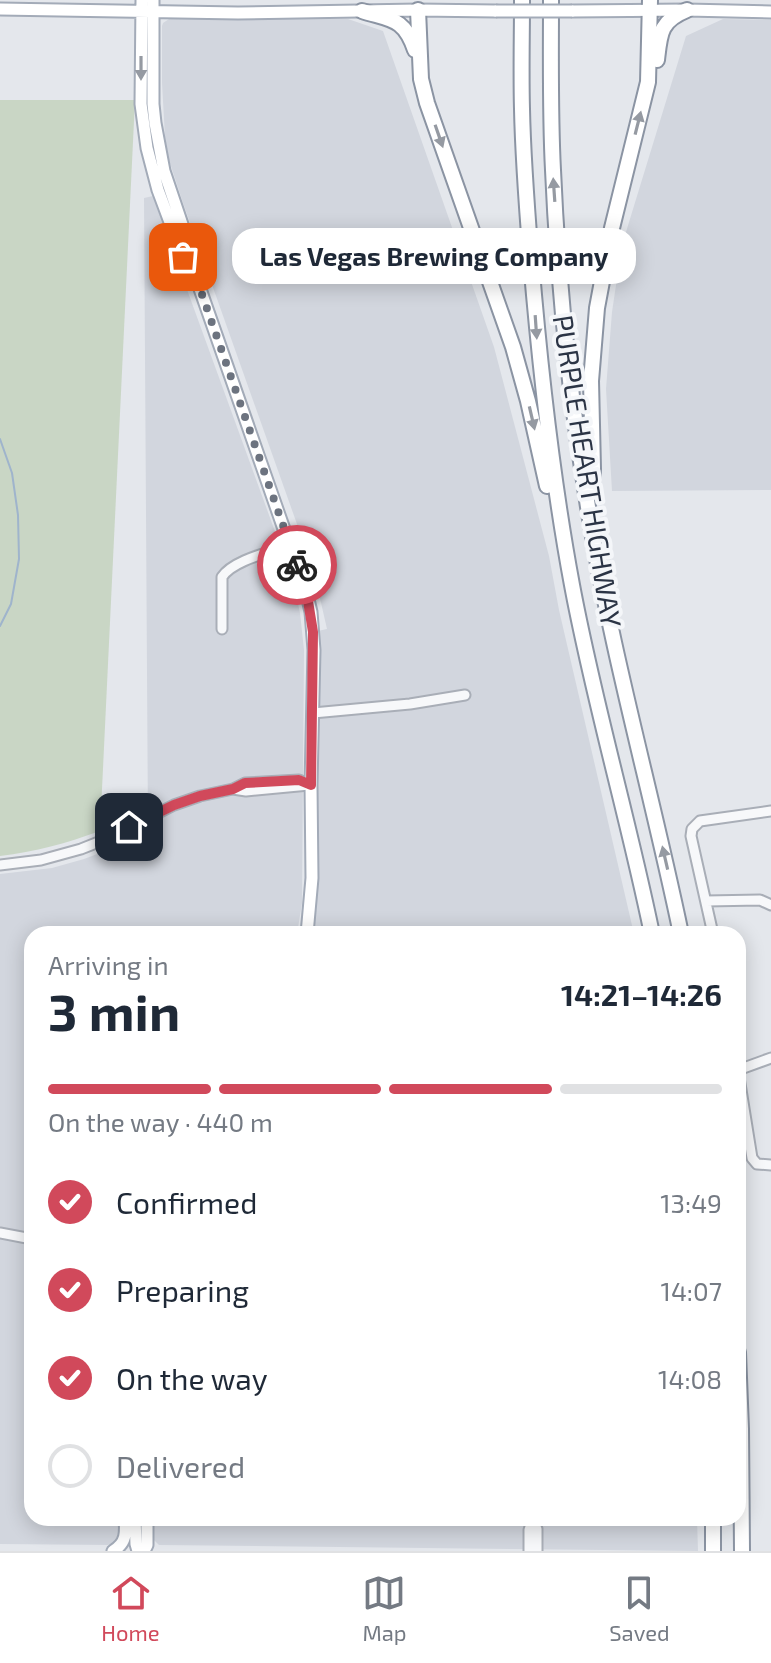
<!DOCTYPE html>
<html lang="en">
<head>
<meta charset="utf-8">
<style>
	body { margin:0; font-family:"Exo 2",sans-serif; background:#f6f6f7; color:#1f2937; height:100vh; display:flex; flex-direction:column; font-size:30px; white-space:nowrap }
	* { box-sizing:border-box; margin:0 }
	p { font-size:26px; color:#747a83 }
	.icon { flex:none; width:44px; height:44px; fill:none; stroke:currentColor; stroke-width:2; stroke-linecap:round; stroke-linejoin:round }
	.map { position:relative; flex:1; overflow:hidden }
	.side { position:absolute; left:24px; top:926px; width:722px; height:600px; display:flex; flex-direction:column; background:#fff; border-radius:24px; box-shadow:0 4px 20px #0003 }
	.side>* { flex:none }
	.pin { position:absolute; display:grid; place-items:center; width:68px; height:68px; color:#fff; margin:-34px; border-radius:16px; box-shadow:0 4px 12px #0006 }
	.courier { position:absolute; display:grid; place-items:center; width:80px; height:80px; margin:-40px; border:6px solid #d1495b; border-radius:50%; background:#fff; color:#222; box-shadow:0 2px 10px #0007 }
	.bubble { position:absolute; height:56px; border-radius:24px; background:#fff; box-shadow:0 4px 20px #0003; font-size:26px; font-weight:700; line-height:56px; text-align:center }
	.summary em { font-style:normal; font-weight:700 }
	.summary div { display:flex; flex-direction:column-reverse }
	.summary { display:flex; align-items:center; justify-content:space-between; height:136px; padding:0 24px }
	h1 { font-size:52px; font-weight:700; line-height:60px }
	.bar { display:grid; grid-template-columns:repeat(4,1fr); gap:12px 8px; align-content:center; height:96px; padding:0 24px }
	.bar i { height:10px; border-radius:6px; background:#e0e1e3 }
	.bar .current { background:#d1495b }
	.bar p { grid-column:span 4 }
	ol { padding:0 24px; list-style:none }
	li { display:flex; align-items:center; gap:24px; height:88px }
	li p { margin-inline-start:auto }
	li .icon { padding:8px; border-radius:50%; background:#d1495b; color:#fff; stroke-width:4 }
	li:last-child { color:#747a83 }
	li i { width:44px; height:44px; border:4px solid #e0e1e3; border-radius:50% }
	.tabs { display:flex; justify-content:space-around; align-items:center; height:112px; border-top:2px solid #e0e1e3; background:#fff; font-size:22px; color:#747a83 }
	.tabs a { display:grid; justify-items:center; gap:4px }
	.tabs .current { color:#d1495b }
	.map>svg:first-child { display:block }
</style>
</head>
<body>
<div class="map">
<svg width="771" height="1551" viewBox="0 0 771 1551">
	<rect width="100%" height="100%" fill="#e4e7ec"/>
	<!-- built -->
	<path fill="#d2d6de" d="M169,19h179l35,12 111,316 55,209 10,54 75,324h-327l6,-302 14,-3 -13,-57 -131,-369 -14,-43 -4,-23 -3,-54v-57l1,-3z
		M723,19l48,1v470l-159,1 -6,-102 6,-77 10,-67 64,-209z
		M153,196l124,341 18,52 5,24 4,37 -2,253 -5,31h-265v584h89l-1,17 -4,6 -8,4 -108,-1v-670l52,-6 32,-9 16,-6 48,-24 -4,-631z
		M153,1518h544l1,33 -539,-6 -5,-5z"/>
	<!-- green -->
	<path fill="#c9d6c5" d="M0,100h135l-35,731c-33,12 -65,21 -100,25z"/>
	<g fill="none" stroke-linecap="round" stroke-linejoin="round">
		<!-- stream -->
		<path stroke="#9fb4cc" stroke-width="2" d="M0,439l12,34 6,42 1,44 -8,45 -11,22"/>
		<defs>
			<path id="minor" d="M222,629v-52c11,-17 49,-25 68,-32
				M313,713l97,-9 55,-9
				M233,789l13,2 63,-6
				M0,865l41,-5 40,-11 30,-12 63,-32 26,-9 33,-7 12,-6 54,-3 12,5
				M706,901l54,-1 11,5
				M713,934l-22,-98 1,-7 8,-8 71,-10
				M738,1070l33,-12
				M738,1071l14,87 5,6 14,1
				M0,1233l32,6
				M533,1520l4,9v22
				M529,1551v-21l4,-12"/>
			<path id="major" d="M142,0l-1,104 6,44 11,42 25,67 9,9
				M153,0v104l2,19 9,48 28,83v12l115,329 4,17 3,38 -3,135 1,93 -5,56
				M0,9l238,4 180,-3 78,1
				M572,11l115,-1 84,2
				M135,1518l1,26 2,7
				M113,1551c14,-8 13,-19 12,-33
				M144,1551l3,-6v-27"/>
			<path id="highway" d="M522,0c0,36 -1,73 0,109 1,51 5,101 9,151 9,109 21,218 41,325 22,118 56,232 80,349
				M551,0c0,56 -1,113 2,170 5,115 17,230 36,343 23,142 63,281 92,421
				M418,10l3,69 6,24 86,244 15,54 19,85
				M362,11c28,9 42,6 53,39
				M657,60c3,-27 3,-39 30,-50
				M592,489l1,-20 -2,-88 6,-73 15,-80 36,-146 2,-82
				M738,1352l3,77 1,122
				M713,1518v33"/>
		</defs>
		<!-- minor casing -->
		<use href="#minor" stroke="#a9aeb7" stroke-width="13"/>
		<!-- major casing -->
		<use href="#major" stroke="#a3abb8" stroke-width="15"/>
		<!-- highway casing -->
		<use href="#highway" stroke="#8b94a3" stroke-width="18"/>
		<!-- minor -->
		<use href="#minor" stroke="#f7f8fa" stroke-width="9"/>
		<!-- major -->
		<use href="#major" stroke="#fff" stroke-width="11"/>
		<!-- highway -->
		<use href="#highway" stroke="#fff" stroke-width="14"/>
		<defs>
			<path id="major-bridge" d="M496,11h76"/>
		</defs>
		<!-- major-bridge casing -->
		<use href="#major-bridge" stroke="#a3abb8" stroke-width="15" stroke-linecap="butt"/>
		<!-- major-bridge -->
		<use href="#major-bridge" stroke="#fff" stroke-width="11"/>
	</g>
	<!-- one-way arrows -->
	<defs><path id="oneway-solid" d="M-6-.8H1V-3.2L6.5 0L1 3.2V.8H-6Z" transform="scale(2)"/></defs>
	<g fill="#959aa2">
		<use href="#oneway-solid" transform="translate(141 68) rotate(90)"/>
		<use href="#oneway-solid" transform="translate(638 123) rotate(-76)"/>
		<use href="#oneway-solid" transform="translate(439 136) rotate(71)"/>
		<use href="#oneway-solid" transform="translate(554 190) rotate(-94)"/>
		<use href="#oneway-solid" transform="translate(536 327) rotate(86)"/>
		<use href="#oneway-solid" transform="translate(532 418) rotate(77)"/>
		<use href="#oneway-solid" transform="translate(665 858) rotate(-103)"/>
	</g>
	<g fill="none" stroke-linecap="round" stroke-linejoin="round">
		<!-- done -->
		<path stroke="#6c737f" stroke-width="8" stroke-dasharray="0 14.4" d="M183,257l9,9 105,299"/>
		<!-- route -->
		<path stroke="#d1495b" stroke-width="10" d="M129,827l45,-22 26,-9 33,-7 12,-6 54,-3 12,5 2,-153 -6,-37 -10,-30"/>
	</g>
	<g text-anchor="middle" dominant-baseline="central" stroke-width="8" stroke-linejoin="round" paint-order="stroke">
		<!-- street labels -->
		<g font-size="28" fill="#2b3445" stroke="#f4f6f9">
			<text transform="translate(588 471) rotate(81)">PURPLE HEART HIGHWAY</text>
		</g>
	</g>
</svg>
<div class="pin" style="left:183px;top:257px;background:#ea580c"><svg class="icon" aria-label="bag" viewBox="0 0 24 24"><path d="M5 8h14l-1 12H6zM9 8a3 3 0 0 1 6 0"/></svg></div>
<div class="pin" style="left:129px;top:827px;background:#1f2937"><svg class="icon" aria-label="home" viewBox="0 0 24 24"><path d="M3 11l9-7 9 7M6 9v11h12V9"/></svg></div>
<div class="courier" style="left:297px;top:565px"><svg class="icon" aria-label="bike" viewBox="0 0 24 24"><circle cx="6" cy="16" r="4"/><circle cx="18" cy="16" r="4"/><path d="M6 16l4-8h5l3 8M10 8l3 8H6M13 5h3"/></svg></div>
<div class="bubble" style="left:232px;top:228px;width:404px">Las Vegas Brewing Company</div>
<section class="side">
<div class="summary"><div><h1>3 min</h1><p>Arriving in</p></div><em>14:21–14:26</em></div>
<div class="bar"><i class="current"></i><i class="current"></i><i class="current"></i><i></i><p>On the way · 440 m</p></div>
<ol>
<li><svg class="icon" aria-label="check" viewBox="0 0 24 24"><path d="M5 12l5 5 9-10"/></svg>Confirmed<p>13:49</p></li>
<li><svg class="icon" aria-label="check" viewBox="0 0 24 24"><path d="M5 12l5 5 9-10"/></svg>Preparing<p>14:07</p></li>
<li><svg class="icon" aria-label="check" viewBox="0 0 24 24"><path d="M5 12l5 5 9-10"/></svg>On the way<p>14:08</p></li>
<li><i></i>Delivered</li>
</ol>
</section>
</div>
<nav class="tabs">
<a class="current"><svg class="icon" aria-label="home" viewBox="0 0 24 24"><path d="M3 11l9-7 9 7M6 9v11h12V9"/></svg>Home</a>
<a><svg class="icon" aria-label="map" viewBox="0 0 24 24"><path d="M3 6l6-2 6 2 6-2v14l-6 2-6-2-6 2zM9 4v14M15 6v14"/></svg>Map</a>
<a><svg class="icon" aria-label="saved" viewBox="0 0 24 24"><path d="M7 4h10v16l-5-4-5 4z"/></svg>Saved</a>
</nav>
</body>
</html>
